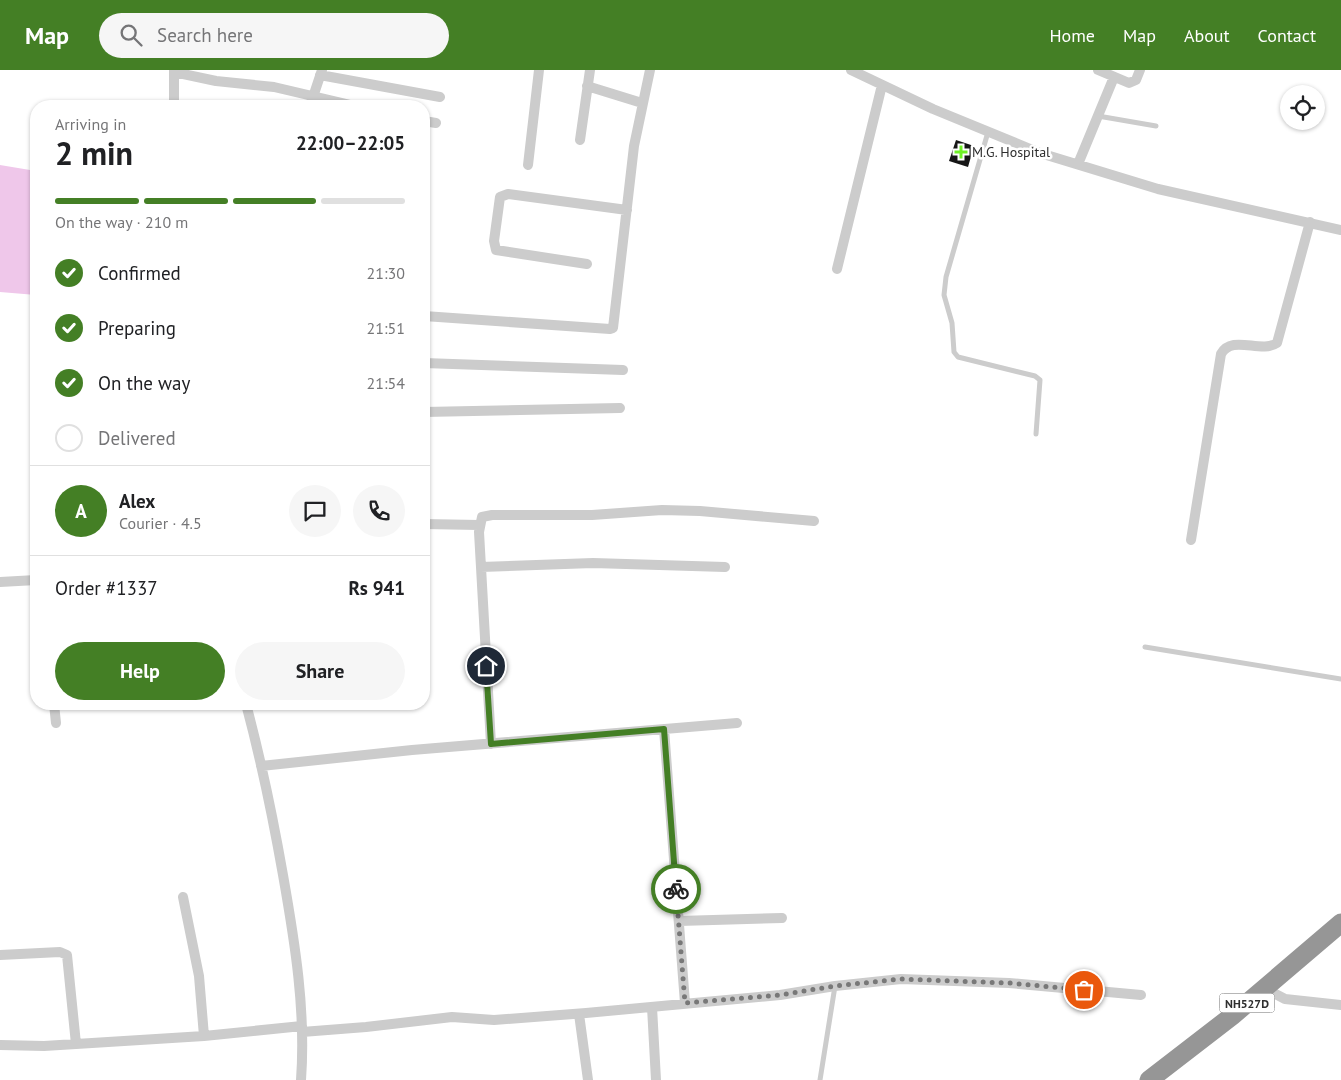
<!DOCTYPE html>
<html lang="en">
<head>
<meta charset="utf-8">
<style>
	body { margin:0; font-family:"PT Sans",sans-serif; background:#f6f6f6; color:#202124; height:100vh; display:flex; flex-direction:column; font-size:19px; white-space:nowrap }
	* { box-sizing:border-box; margin:0 }
	p { font-size:16px; color:#757577 }
	.icon { flex:none; width:28px; height:28px; fill:none; stroke:currentColor; stroke-width:2; stroke-linecap:round; stroke-linejoin:round }
	.map { position:relative; flex:1; overflow:hidden }
	.drawer { position:absolute; left:30px; top:30px; width:400px; height:610px; display:flex; flex-direction:column; background:#fff; border-radius:20px; box-shadow:0 1px 4px #0004 }
	.drawer>* { flex:none }
	.fabs { position:absolute; left:1280px; top:15px; display:grid; gap:10px }
	.fabs a { display:grid; place-items:center; width:45px; height:45px; border-radius:50%; background:#fff; box-shadow:0 1px 4px #0004; font-size:25px }
	.pin { position:absolute; display:grid; place-items:center; width:42px; height:42px; color:#fff; margin:-21px; border:2px solid #fff; border-radius:50%; box-shadow:0 1px 5px #0007 }
	.courier { position:absolute; display:grid; place-items:center; width:50px; height:50px; margin:-25px; border:4px solid #447f25; border-radius:50%; background:#fff; color:#222; box-shadow:0 1px 6px #0007 }
	.headline em { font-style:normal; font-weight:700 }
	.headline div { display:flex; flex-direction:column-reverse }
	.headline { display:flex; align-items:center; justify-content:space-between; height:85px; padding:0 25px }
	h1 { font-size:32px; font-weight:700; line-height:38px }
	.bar { display:grid; grid-template-columns:repeat(4,1fr); gap:8px 5px; align-content:center; height:60px; padding:0 25px }
	.bar i { height:6px; border-radius:4px; background:#e0e0e0 }
	.bar .selected { background:#447f25 }
	.bar p { grid-column:span 4 }
	.line { display:flex; align-items:center; gap:12px; padding:0 25px; border-top:1px solid #e0e0e0 }
	.line div { flex:1 }
	.round { display:grid; place-items:center; flex:none; width:52px; height:52px; border-radius:26px; background:#f6f6f6 }
	ol { padding:0 25px; list-style:none }
	li { display:flex; align-items:center; gap:15px; height:55px }
	li p { margin-inline-start:auto }
	li .icon { padding:5px; border-radius:50%; background:#447f25; color:#fff; stroke-width:4 }
	li:last-child { color:#757577 }
	li i { width:28px; height:28px; border:2px solid #e0e0e0; border-radius:50% }
	.cta { display:flex; gap:10px; margin-top:auto; padding:10px 25px }
	.cta a { flex:1; height:58px; border-radius:30px; background:#447f25; color:#fff; font-size:20px; font-weight:700; line-height:58px; text-align:center }
	.cta a+a { background:#f6f6f6; color:#202124 }
	header { display:flex; align-items:center; gap:30px; box-sizing:border-box; height:70px; padding:0 25px; background:#447f25; color:#fff }
	header strong { font-size:24px }
	nav { display:flex; gap:28px; margin-inline-start:auto; font-size:18px }
	.search { width:350px; height:45px; background:#f6f6f6; display:flex; align-items:center; gap:12px; box-sizing:border-box; padding:0 18px; border-radius:28px; color:#757577; font-size:19px }
	.map>svg:first-child { display:block }
</style>
</head>
<body>
<header>
<strong>Map</strong>
<div class="search"><svg class="icon" aria-label="search" viewBox="0 0 24 24"><circle cx="10" cy="10" r="6"/><path d="M15 15l6 6"/></svg>Search here</div>
<nav><a>Home</a><a>Map</a><a>About</a><a>Contact</a></nav>
</header>
<div class="map">
<svg width="1341" height="1010" viewBox="0 0 1341 1010">
	<rect width="100%" height="100%" fill="#fff"/>
	<!-- water -->
	<path fill="#efc7ea" d="M0,95l36,6v124l-36,-3z"/>
	<!-- building -->
	<path fill="#161616" d="M956,70l18,6 -6,21 -19,-6z"/>
	<g fill="none" stroke-linecap="round" stroke-linejoin="round">
		<!-- lane -->
		<path stroke="#ccc" stroke-width="5" d="M1098,46l58,10
			M988,62l-42,145 -2,18 8,28 2,29 4,5 77,19 5,4 -4,54
			M1145,577l196,32
			M820,1010l15,-94"/>
		<!-- street -->
		<path stroke="#ccc" stroke-width="10" d="M174,0v36
			M851,0l82,39 107,44 118,36 183,41
			M1098,0l31,13 7,-3 4,-10
			M174,2l42,9 58,6 81,19
			M320,5l120,22
			M587,16l55,17
			M310,36l12,-36
			M424,51l12,2
			M580,70l10,-70
			M1078,94l36,-87
			M528,95l11,-95
			M587,194l-91,-14 -2,-9 6,-44 8,-3 119,16
			M837,199l45,-184
			M424,246l186,13 3,-1 21,-182 16,-76
			M424,293l199,7
			M424,342l196,-4
			M424,454l55,1
			M1191,470l30,-186c11,-20 40,0 56,-11l33,-121
			M481,497l112,-4 132,4
			M0,512l36,-2
			M54,634l2,19
			M246,634c15,56 27,114 37,171 12,68 23,136 18,205
			M664,659l21,274
			M491,674l-12,-212 3,-15 10,-2h100l70,-5 38,1 114,10
			M261,696l151,-16 325,-27
			M183,827l16,79 5,60
			M679,851l103,-3
			M0,885l60,-3 7,3 9,89
			M1264,918l21,11 56,6
			M652,937l4,73
			M579,944l9,66
			M302,962l64,-5 86,-10 42,3 92,-7 194,-18 55,-9 66,-7 108,4 132,12
			M0,975l44,1 160,-10 98,-10"/>
		<!-- highway -->
		<path stroke="#969696" stroke-width="19" d="M1149,1010l83,-64 109,-93"/>
	</g>
	<g fill="none" stroke-linecap="round" stroke-linejoin="round">
		<!-- done -->
		<path stroke="#787878" stroke-width="5" stroke-dasharray="0 9" d="M676,819l9,114 95,-8 55,-9 66,-7 108,4 75,7"/>
		<!-- route -->
		<path stroke="#447f25" stroke-width="6" d="M486,596l5,78 173,-15 12,160"/>
	</g>
	<!-- markers -->
	<path fill="#6ff226" stroke="#fff" stroke-width="2" d="M958.5 74.5h5v5h5v5h-5v5h-5v-5h-5v-5h5z"/>
	<g text-anchor="middle" dominant-baseline="central" stroke-width="5" stroke-linejoin="round" paint-order="stroke">
		<!-- shield labels -->
		<rect fill="#fff" stroke="#6d6d6d" stroke-width="1" x="1219.5" y="923.5" width="55" height="19" rx="4"/>
		<g font-size="12" font-weight="bold" fill="#2f2f2f">
			<text x="1247" y="933">NH527D</text>
		</g>
		<!-- poi labels -->
		<g font-size="14" fill="#2f2f2f" stroke="#fff" text-anchor="start">
			<text x="972" y="82">M.G. Hospital</text>
		</g>
	</g>
</svg>
<div class="fabs">
<a><svg class="icon" aria-label="locate" viewBox="0 0 24 24"><circle cx="12" cy="12" r="6"/><path d="M12 2v4M12 18v4M2 12h4M18 12h4"/></svg></a>
</div>
<div class="pin" style="left:1084px;top:920px;background:#ea580c"><svg class="icon" aria-label="bag" viewBox="0 0 24 24"><path d="M5 8h14l-1 12H6zM9 8a3 3 0 0 1 6 0"/></svg></div>
<div class="pin" style="left:486px;top:596px;background:#1f2937"><svg class="icon" aria-label="home" viewBox="0 0 24 24"><path d="M3 11l9-7 9 7M6 9v11h12V9"/></svg></div>
<div class="courier" style="left:676px;top:819px"><svg class="icon" aria-label="bike" viewBox="0 0 24 24"><circle cx="6" cy="16" r="4"/><circle cx="18" cy="16" r="4"/><path d="M6 16l4-8h5l3 8M10 8l3 8H6M13 5h3"/></svg></div>
<section class="drawer">
<div class="headline"><div><h1>2 min</h1><p>Arriving in</p></div><em>22:00–22:05</em></div>
<div class="bar"><i class="selected"></i><i class="selected"></i><i class="selected"></i><i></i><p>On the way · 210 m</p></div>
<ol>
<li><svg class="icon" aria-label="check" viewBox="0 0 24 24"><path d="M5 12l5 5 9-10"/></svg>Confirmed<p>21:30</p></li>
<li><svg class="icon" aria-label="check" viewBox="0 0 24 24"><path d="M5 12l5 5 9-10"/></svg>Preparing<p>21:51</p></li>
<li><svg class="icon" aria-label="check" viewBox="0 0 24 24"><path d="M5 12l5 5 9-10"/></svg>On the way<p>21:54</p></li>
<li><i></i>Delivered</li>
</ol>
<div class="line" style="height:90px"><b class="round" style="background:#447f25;color:#fff">A</b><div><b>Alex</b><p>Courier · 4.5</p></div><a class="round"><svg class="icon" aria-label="chat" viewBox="0 0 24 24"><path d="M4 5h16v11H9l-5 4z"/></svg></a><a class="round"><svg class="icon" aria-label="phone" viewBox="0 0 24 24"><path d="M5 4h4l2 5-3 2q2 4 5 5l2-3 5 2v4C11 20 4 13 5 4z"/></svg></a></div>
<div class="line" style="height:65px"><div>Order #1337</div><b>Rs 941</b></div>
<div class="cta"><a>Help</a><a>Share</a></div>
</section>
</div>
</body>
</html>
